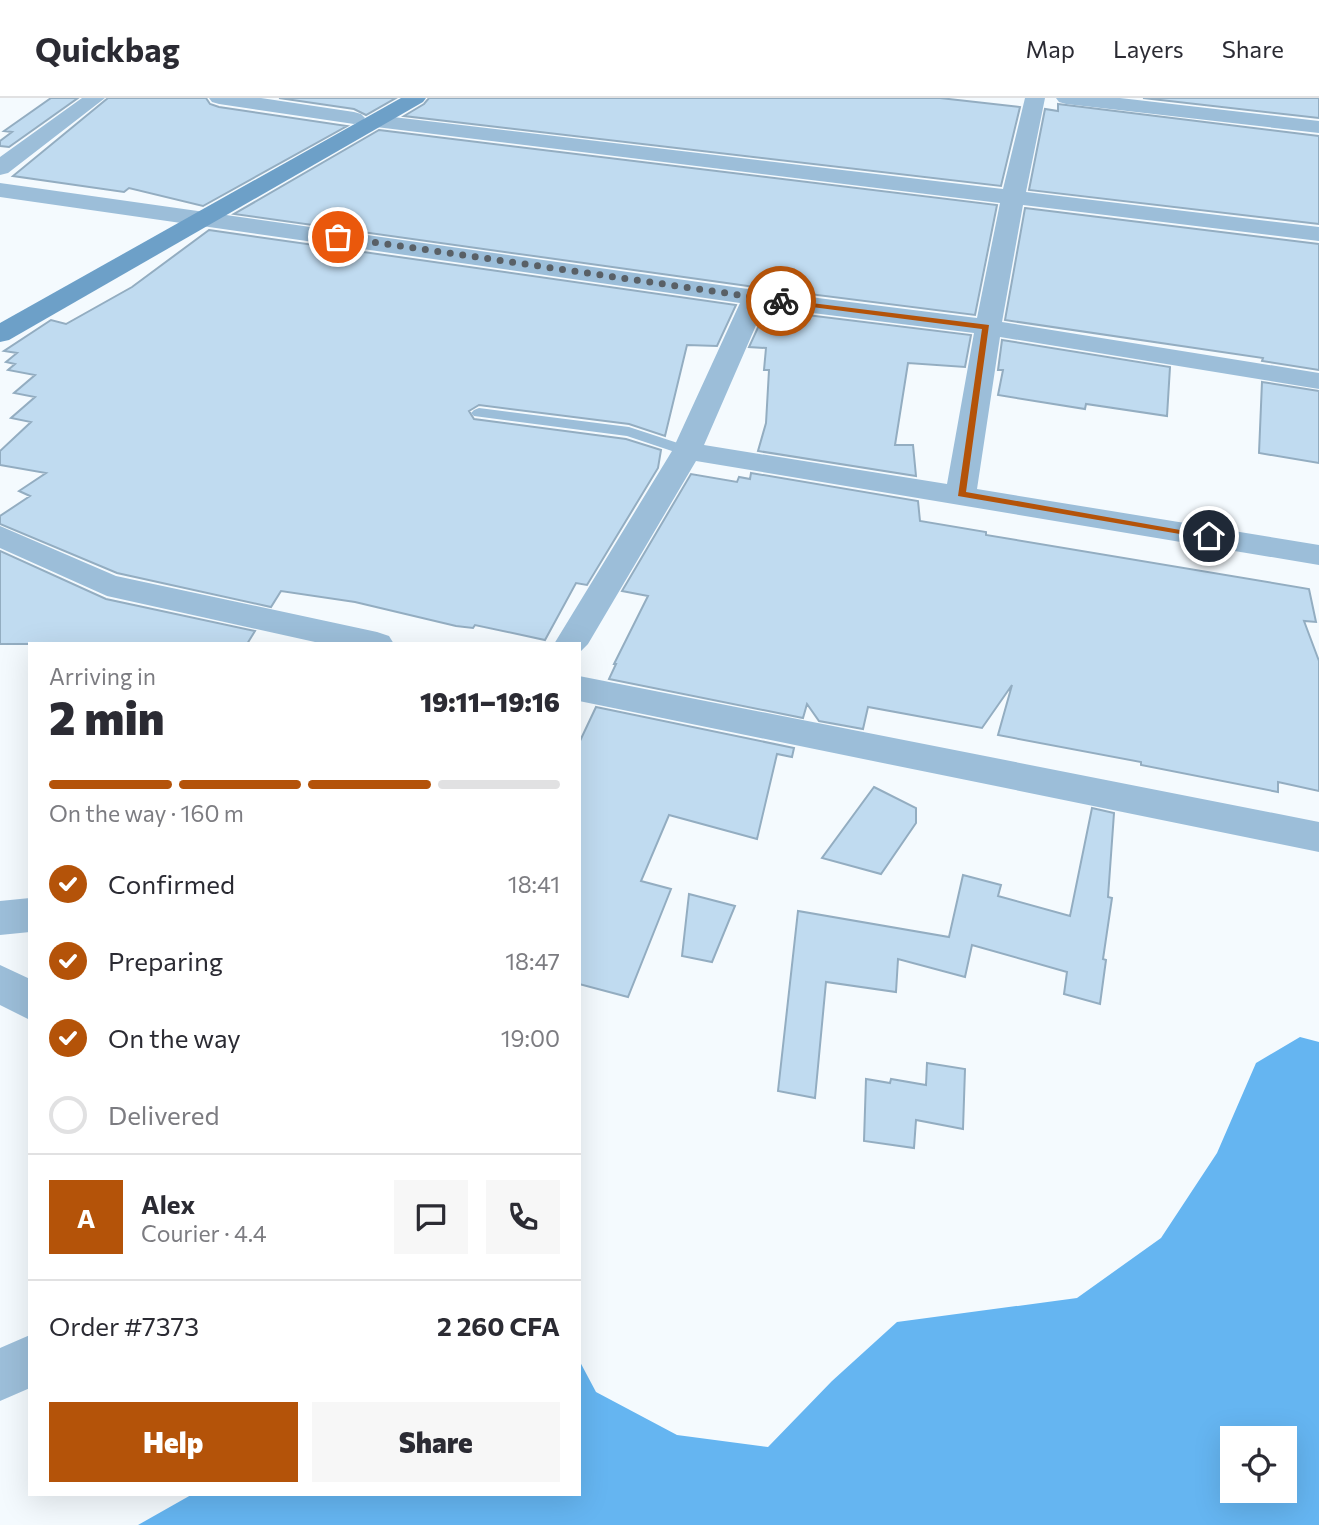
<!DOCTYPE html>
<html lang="en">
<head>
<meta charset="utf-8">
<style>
	body { margin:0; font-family:Commissioner,sans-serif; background:#f7f7f7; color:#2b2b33; height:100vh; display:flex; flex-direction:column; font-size:26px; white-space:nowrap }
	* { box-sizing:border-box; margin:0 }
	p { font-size:23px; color:#7c7c81 }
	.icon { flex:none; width:38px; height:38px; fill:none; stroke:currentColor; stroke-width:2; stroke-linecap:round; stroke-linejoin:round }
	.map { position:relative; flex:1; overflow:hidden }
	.sheet { position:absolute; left:28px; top:544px; width:553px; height:854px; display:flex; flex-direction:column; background:#fff; border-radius:0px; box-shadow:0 7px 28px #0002 }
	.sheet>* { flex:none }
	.fabs { position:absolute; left:1220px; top:1328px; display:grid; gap:14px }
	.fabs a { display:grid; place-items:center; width:77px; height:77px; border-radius:0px; background:#fff; box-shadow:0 7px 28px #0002; font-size:35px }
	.pin { position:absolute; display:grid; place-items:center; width:60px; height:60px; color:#fff; margin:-30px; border:4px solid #fff; border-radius:50%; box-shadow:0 2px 7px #0007 }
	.courier { position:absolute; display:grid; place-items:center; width:70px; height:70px; margin:-35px; border:5px solid #b45309; border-radius:50%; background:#fff; color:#222; box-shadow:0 2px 9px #0007 }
	.head em { font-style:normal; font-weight:800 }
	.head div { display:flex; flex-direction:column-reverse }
	.head { display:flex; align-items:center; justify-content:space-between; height:119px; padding:0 21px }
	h1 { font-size:46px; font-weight:800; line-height:52px }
	.bar { display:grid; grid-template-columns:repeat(4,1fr); gap:10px 7px; align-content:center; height:84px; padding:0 21px }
	.bar i { height:9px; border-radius:5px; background:#e1e1e2 }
	.bar .active { background:#b45309 }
	.bar p { grid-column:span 4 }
	.line { display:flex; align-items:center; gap:18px; padding:0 21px; border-top:2px solid #e1e1e2 }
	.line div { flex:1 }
	.round { display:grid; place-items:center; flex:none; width:74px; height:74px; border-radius:0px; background:#f7f7f7 }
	ol { padding:0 21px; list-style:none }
	li { display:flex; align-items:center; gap:21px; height:77px }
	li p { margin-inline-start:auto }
	li .icon { padding:7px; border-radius:50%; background:#b45309; color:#fff; stroke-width:4 }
	li:last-child { color:#7c7c81 }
	li i { width:38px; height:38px; border:4px solid #e1e1e2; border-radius:50% }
	.primary-button { display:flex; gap:14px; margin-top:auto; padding:14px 21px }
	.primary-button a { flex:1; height:80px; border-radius:0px; background:#b45309; color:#fff; font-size:28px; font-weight:800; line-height:80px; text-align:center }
	.primary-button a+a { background:#f7f7f7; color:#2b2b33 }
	header { display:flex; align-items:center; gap:42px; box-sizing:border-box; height:98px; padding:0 35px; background:#fff; border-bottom:2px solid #e1e1e2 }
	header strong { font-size:33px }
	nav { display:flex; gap:38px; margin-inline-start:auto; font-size:24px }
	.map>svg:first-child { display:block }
</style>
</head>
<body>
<header>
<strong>Quickbag</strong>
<nav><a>Map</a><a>Layers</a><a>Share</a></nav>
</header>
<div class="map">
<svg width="1319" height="1427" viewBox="0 0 1319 1427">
	<rect width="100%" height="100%" fill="#f4fafe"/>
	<!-- water -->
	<path fill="#65b5f1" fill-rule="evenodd" d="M1300,939l19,5v483h-1181l53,-30 388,-1v-134l17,32 81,43 91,12 64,-66 65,-59 180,-24 84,-60 56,-85 39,-90zM1232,1340h52v53h-52z"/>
	<!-- building -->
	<path fill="#c0dbf0" stroke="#93adc1" stroke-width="2" d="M51,0h27l-69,49 -9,-1v-5l12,-9 -8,-1z
		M108,0h98l4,6 9,3 128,19 -144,80 -74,-18 -5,4 -111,-16z
		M279,0h117l-30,17 -12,-6z
		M429,0h511l80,9 -19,79 -597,-70 20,-12z
		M1143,0h176v20z
		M1058,6l261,32v88l-290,-34 16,-81 13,2z
		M379,32l618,75 -22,110 -220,-28 -521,-73z
		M1025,110l294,36v126l-57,-9 1,-3 -258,-38z
		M209,132l527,75 -19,41 -30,-1 -22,91 -36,-12 -150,-19 -10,6 5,8 152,20 35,11 -3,18 -71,117 -11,-2 -31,57 -70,-15 -2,3 -17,-2 -101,-24 -74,-11 -10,16 -154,-34 -117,-49v-8l30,-20 -11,-5 27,-18 -46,-8v-14l31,-29 -20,-4 24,-21 -21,-4 21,-18 -27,-5 7,-6 -9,-2 11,-9 -13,-2 47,-31 15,4 66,-37z
		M766,212l205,25 -6,32 -57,-4 -13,82h18l3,31 -158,-25 8,-28 3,-53h-5l2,-22 -17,-1z
		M1002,242l168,27 -3,49 -81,-12 -1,5 -87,-14 5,-25h-5z
		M1262,284l57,9v72l-60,-10z
		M751,375l167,28 2,20 66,11v3l323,54 7,33 -12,-1 15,40v130l-41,-9v10l-137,-27v-3l-143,-27 14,-50 -30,43 -114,-21 -5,22 -44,-8 -12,-17 -4,14 -194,-39 7,-15h-2l34,-68 -26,-5 69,-117 46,8 2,-5 11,2z
		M0,453l106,48 149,32 -8,13h-247z
		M596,609l198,41 -2,9 -15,-3 -20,85 -88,-24 -28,66 30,8 -43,108 -49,-13v-241z
		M874,689l42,21v15l-35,51 -59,-16z
		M1092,710l22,5 -6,84 4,1 -9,61 3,1 -6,44 -36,-10 3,-22 -95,-27 -7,32 -67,-18 -2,33 -70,-10 -11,116 -37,-7 20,-180 151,26 14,-62 38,10 -3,11 72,20z
		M689,796l46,12 -23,56 -30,-6z
		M927,965l38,6 -2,60 -47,-9 -2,28 -50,-7 2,-62 24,4 1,-4 35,6z"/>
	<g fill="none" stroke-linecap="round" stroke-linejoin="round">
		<!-- lane -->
		<path fill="#9cbed9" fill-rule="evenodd" d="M479,310l150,19 64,21 2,3 -8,5 -60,-20 -153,-20 -3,-3 3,-3z"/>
		<!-- street -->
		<path fill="#9cbed9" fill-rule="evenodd" d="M82,0h23l-97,75 -8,2v-18z
			M209,0h52l93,14 7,2 4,4 -4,4 -7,2 -135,-20 -7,-2z
			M1025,0h20l-19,94 293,35v14l-296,-36 -21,117 317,51v16l-319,-52 -23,152 342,56v20l-623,-104 -108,183 -9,9v-9h-25l118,-193 68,-148 -740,-106v-14l755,107 222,28 23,-115 -624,-76 -7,-2 -4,-4 4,-4 7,-2 627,74zM764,209l210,26 -27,151 -243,-39z
			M1056,0h64l199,23v12l-253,-29 -7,-2z
			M0,428l116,50 261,56 12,4 5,8h-70l-217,-48 -107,-48z
			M579,578l740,146v30l-740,-151z
			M30,800v34l-30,3v-34z
			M0,867l30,14v41l-30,-15z
			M30,1237v53l-30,13v-53z"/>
		<!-- secondary -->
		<path fill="#6da0c8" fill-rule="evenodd" d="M401,0h25l-3,4 -414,238 -9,2v-19z"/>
	</g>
	<!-- route -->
	<path fill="#b45309" d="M779,201l210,26 -23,167 248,44 -5,3 -251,-43 24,-167 -201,-26z"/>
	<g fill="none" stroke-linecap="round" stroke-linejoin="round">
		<!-- done -->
		<path stroke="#596066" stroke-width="7" stroke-dasharray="0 12.6" d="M338,139l443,64"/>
	</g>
</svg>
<div class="fabs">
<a><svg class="icon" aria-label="locate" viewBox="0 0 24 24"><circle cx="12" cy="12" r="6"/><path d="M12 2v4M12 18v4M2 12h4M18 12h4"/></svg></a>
</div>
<div class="pin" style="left:338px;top:139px;background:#ea580c"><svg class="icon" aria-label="bag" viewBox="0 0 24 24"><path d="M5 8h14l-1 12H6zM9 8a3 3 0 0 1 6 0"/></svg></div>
<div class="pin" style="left:1209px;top:438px;background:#1f2937"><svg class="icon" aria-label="home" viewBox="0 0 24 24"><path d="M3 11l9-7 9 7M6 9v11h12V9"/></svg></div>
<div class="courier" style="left:781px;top:203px"><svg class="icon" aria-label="bike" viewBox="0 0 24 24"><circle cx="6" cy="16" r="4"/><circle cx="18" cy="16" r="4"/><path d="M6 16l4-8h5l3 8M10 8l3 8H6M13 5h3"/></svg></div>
<section class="sheet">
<div class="head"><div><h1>2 min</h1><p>Arriving in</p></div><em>19:11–19:16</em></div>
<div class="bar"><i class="active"></i><i class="active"></i><i class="active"></i><i></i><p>On the way · 160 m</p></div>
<ol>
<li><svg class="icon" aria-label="check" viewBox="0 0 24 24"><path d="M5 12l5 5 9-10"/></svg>Confirmed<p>18:41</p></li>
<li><svg class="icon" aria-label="check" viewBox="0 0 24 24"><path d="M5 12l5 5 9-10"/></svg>Preparing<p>18:47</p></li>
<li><svg class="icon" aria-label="check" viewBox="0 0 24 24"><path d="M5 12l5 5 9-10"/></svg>On the way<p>19:00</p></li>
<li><i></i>Delivered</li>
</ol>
<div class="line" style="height:126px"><b class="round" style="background:#b45309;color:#fff">A</b><div><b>Alex</b><p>Courier · 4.4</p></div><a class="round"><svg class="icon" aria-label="chat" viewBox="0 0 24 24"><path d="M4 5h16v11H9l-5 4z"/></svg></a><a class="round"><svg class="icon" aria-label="phone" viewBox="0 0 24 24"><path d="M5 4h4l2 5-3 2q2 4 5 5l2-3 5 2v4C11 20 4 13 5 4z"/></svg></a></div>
<div class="line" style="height:91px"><div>Order #7373</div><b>2 260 CFA</b></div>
<div class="primary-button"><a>Help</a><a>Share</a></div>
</section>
</div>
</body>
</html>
